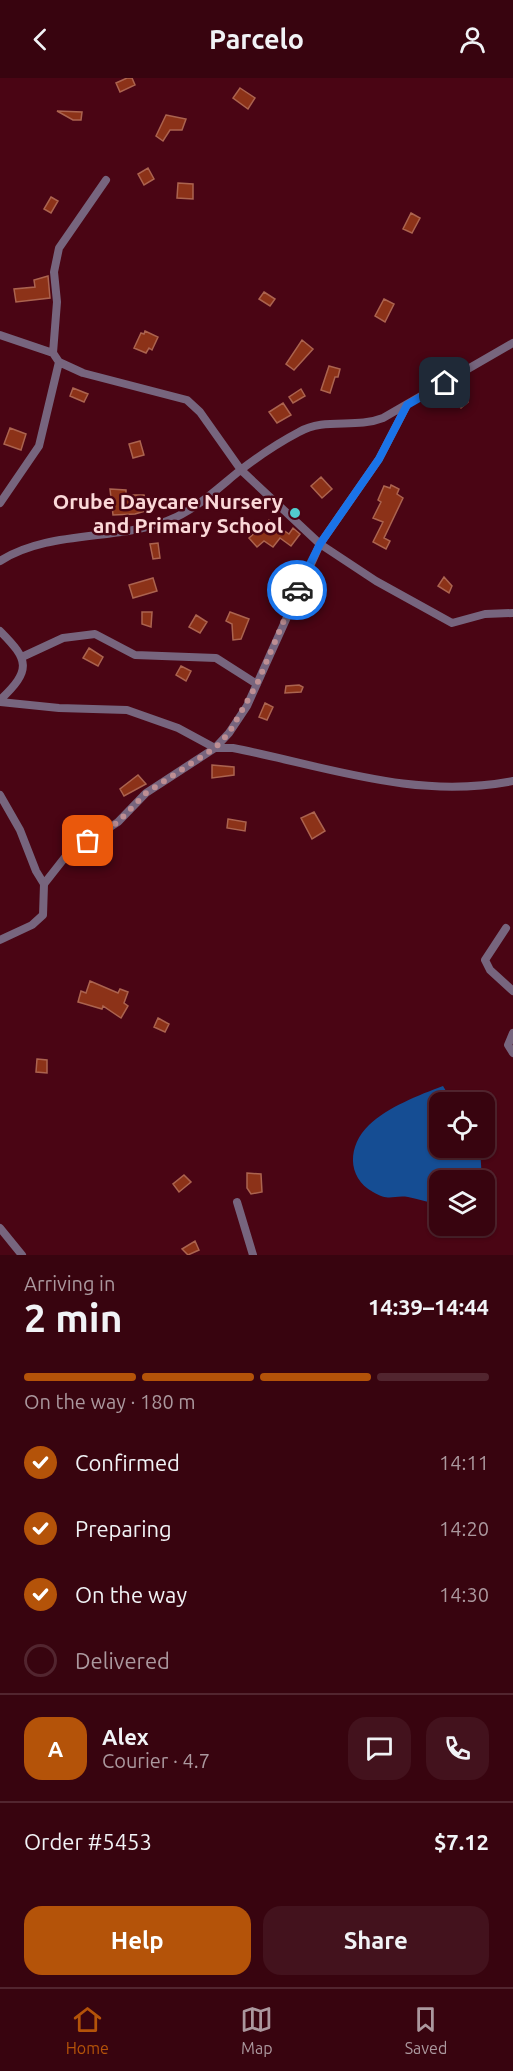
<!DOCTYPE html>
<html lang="en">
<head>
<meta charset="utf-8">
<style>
	body { margin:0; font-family:Ubuntu,sans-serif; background:#43121d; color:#f1f3f6; height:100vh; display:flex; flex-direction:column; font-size:22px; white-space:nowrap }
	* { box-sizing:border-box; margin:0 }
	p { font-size:20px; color:#ab989e }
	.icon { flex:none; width:33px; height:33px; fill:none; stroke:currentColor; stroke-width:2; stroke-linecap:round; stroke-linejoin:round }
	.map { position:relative; height:1177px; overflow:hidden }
	.drawer { display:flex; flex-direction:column; background:#38040f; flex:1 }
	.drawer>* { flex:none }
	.buttons { position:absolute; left:429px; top:1014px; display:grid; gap:12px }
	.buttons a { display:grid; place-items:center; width:66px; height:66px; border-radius:12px; background:#38040f; box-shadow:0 2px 4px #0004,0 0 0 2px #52252f; font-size:30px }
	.pin { position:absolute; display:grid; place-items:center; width:51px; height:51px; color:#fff; margin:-26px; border-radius:12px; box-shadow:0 3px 9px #0006 }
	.courier { position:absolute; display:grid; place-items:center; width:60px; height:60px; margin:-30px; border:4px solid #1a73e8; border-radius:50%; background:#fff; color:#222; box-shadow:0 2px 8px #0007 }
	.head em { font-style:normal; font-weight:600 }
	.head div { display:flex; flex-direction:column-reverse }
	.head { display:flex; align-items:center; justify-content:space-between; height:102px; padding:0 24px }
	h1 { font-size:39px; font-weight:600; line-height:45px }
	.bar { display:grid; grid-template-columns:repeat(4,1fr); gap:9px 6px; align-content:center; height:72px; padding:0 24px }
	.bar i { height:8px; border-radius:4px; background:#52252f }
	.bar .selected { background:#b45309 }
	.bar p { grid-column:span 4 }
	.line { display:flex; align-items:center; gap:15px; padding:0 24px; border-top:2px solid #52252f }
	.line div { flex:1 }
	.round { display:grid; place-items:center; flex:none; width:63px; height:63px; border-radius:18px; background:#43121d }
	ol { padding:0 24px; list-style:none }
	li { display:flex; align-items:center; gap:18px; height:66px }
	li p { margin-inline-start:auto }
	li .icon { padding:6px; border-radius:50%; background:#b45309; color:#fff; stroke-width:4 }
	li:last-child { color:#ab989e }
	li i { width:33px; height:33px; border:3px solid #52252f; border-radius:50% }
	.cta { display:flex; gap:12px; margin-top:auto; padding:12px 24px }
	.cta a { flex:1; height:69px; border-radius:18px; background:#b45309; color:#fff; font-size:24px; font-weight:600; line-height:69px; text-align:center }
	.cta a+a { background:#43121d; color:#f1f3f6 }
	header { display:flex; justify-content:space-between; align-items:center; height:78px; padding:0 24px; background:#38040f; font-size:27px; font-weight:600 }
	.tabs { display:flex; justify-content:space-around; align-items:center; height:84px; border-top:2px solid #52252f; background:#38040f; font-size:16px; color:#ab989e }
	.tabs a { display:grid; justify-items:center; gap:3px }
	.tabs .selected { color:#b45309 }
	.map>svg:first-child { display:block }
</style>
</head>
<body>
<header><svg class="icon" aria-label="back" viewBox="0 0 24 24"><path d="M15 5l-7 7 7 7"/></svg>Parcelo<svg class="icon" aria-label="person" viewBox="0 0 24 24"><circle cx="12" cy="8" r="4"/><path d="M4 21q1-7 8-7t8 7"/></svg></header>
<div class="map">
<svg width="513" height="1177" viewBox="0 0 513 1177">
	<rect width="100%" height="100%" fill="#4a0514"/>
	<!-- water -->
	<path fill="#154d93" d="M443,1008l6,10 -3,6h-6v46h40l2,32h-42l-1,25c-10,-3 -21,-6 -31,-8 -16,-2 -18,5 -35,-5 -27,-15 -25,-47 -4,-67 19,-18 50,-30 74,-39z"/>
	<!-- building -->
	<path fill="#8c3218" stroke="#ab634f" stroke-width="1.5" d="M127,0h5l3,7 -15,7 -4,-9z
		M240,10l15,10 -7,11 -15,-11z
		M57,33l25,1 -1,8h-8z
		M166,37l20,4 -4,11h-12l-7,11 -7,-5z
		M148,90l6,11 -10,6 -6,-11z
		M178,105l15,1v15l-16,-1z
		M51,119l7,4 -7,12 -7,-4z
		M411,135l9,5 -8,15 -9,-4z
		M48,198l2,22 -34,4 -2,-13 21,-2 -1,-7z
		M264,214l11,7 -5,7 -11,-7z
		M384,221l10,5 -9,18 -10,-6z
		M145,253l13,6 -6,13 -3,-2 -3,5 -12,-5 7,-15 3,1z
		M302,262l11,9 -19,21 -8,-6z
		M329,288l11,3 -2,8h-3l-5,16 -9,-3z
		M73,310l15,6 -4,8 -14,-6z
		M301,311l4,7 -12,7 -4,-6z
		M457,312l11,12 -7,6 -10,-13z
		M283,325l8,12 -14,8 -8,-11z
		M10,350l16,6 -5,16 -17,-6z
		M140,363l4,14 -11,3 -4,-14z
		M321,399l11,12 -10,9 -11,-12z
		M391,407l8,4 -2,5 6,4 -19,40 6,3 -4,8 -13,-7 10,-20 -10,-4 8,-16 -3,-2 6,-14 6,2z
		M110,411l16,1v5h18l5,15 -14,4 -22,1z
		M269,442l20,14 4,-6 7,6 -9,12 -11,-8 -7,9 -9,-6 -7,6 -8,-9z
		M158,465l2,15 -7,1 -3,-15z
		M444,499l8,9 -3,7 -11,-7z
		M153,500l4,13 -24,7 -4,-13z
		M142,534h10l-1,15 -9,-3z
		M230,534l19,7 -8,20 -8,1 -1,-16 -6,-3z
		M196,537l11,7 -7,11 -11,-6z
		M89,570l14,9 -5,9 -15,-8z
		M181,588l10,5 -5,10 -10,-6z
		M299,607l4,2 -2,5 -16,1 1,-7z
		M265,625l8,4 -6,13 -8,-3z
		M212,687l22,2v8l-22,3z
		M138,697l8,9 -22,12 -4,-7z
		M314,734l11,19 -13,8 -11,-21z
		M228,741l18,3 -1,9 -18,-3z
		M90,903l28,12 2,-4 8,3 -4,11 4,3 -7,12 -18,-12 -1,3 -24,-7 3,-11 5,2z
		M158,940l11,6 -4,8 -11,-5z
		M37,981l10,1v13l-11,-1z
		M247,1095l14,1 1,18 -11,2 -4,-6z
		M184,1097l7,7 -12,10 -6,-8z
		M195,1163l4,9 -11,5 -6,-6z"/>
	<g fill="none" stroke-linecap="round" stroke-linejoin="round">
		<!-- street -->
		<path stroke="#77657e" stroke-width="8" d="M0,257l53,18 6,9 24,11 104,27 13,12 41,58 79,74 56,37 76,42 33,-9 28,-1
			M53,275l4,-51 -3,-30 5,-24 47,-68
			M0,425l39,-57 20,-84
			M0,483c49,-31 114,-20 167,-40 27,-10 49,-31 71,-49 18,-14 40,-29 61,-40 26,-15 56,-3 84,-14l130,-75
			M0,553c29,29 32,39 0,69
			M22,579l41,-19 32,-4 40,21 81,3 41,26
			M0,624l59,6 68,2 51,18 37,20h18c95,19 182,52 280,33
			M0,717l20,35 16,41 8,13
			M506,850l-21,32 5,10 23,21
			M0,862l32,-15 11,-10 1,-31 22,-28 52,-34 28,-29 69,-45 14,-15 18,-27 73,-162 59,-85 28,-54
			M513,955l-5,12 5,8
			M237,1124l16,53
			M0,1150l22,27"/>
	</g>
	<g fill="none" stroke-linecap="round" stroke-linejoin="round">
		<!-- done -->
		<path stroke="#bd8e93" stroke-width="6" stroke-dasharray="0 10.8" d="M88,763l30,-19 28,-29 69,-45 14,-15 28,-49 40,-94"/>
		<!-- route -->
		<path stroke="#1a73e8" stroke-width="8" d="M297,512l23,-46 59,-85 28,-54 38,-22"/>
	</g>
	<!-- markers -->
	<circle fill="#52cdce" stroke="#4a0514" stroke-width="2" cx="295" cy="435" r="6"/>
	<g text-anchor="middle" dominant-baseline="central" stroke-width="5" stroke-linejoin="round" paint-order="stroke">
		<!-- poi labels -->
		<g font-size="21" font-weight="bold" fill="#fbd8d8" stroke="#4a0514" text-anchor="end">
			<text x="283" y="423">Orube Daycare Nursery<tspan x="283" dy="24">and Primary School</tspan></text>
		</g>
	</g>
</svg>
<div class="buttons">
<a><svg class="icon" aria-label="locate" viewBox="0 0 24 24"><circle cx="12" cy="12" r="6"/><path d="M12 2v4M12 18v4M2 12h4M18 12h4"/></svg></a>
<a><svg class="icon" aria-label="layers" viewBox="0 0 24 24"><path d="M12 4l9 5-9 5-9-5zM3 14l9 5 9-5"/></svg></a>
</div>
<div class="pin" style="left:88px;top:763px;background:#ea580c"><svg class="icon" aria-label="bag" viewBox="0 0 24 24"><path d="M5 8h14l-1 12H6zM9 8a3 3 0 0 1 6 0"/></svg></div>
<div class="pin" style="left:445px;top:305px;background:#1f2937"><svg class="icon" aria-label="home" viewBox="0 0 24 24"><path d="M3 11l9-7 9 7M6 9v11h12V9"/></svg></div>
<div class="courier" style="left:297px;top:512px"><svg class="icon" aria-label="car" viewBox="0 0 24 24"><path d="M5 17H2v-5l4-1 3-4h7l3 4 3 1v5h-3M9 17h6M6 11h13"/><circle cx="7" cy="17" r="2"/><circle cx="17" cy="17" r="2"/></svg></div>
</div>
<section class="drawer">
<div class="head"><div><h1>2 min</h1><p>Arriving in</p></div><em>14:39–14:44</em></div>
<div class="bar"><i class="selected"></i><i class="selected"></i><i class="selected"></i><i></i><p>On the way · 180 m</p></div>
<ol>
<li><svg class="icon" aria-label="check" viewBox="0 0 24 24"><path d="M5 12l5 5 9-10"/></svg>Confirmed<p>14:11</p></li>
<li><svg class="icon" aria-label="check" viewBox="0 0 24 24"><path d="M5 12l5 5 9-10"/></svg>Preparing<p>14:20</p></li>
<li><svg class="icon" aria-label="check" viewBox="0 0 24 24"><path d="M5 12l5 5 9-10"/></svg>On the way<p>14:30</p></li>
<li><i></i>Delivered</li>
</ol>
<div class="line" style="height:108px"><b class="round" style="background:#b45309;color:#fff">A</b><div><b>Alex</b><p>Courier · 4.7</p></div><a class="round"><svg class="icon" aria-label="chat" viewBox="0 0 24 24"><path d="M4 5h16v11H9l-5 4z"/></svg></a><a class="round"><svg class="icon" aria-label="phone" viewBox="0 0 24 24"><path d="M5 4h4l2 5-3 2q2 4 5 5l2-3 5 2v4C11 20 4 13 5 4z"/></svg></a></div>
<div class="line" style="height:78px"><div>Order #5453</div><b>$7.12</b></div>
<div class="cta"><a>Help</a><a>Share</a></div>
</section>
<nav class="tabs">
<a class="selected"><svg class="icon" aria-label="home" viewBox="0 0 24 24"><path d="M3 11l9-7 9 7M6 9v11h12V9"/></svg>Home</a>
<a><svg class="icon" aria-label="map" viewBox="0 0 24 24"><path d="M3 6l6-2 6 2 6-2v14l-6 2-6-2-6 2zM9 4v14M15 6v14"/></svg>Map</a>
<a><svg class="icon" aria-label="saved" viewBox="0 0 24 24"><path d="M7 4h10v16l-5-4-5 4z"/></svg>Saved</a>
</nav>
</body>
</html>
